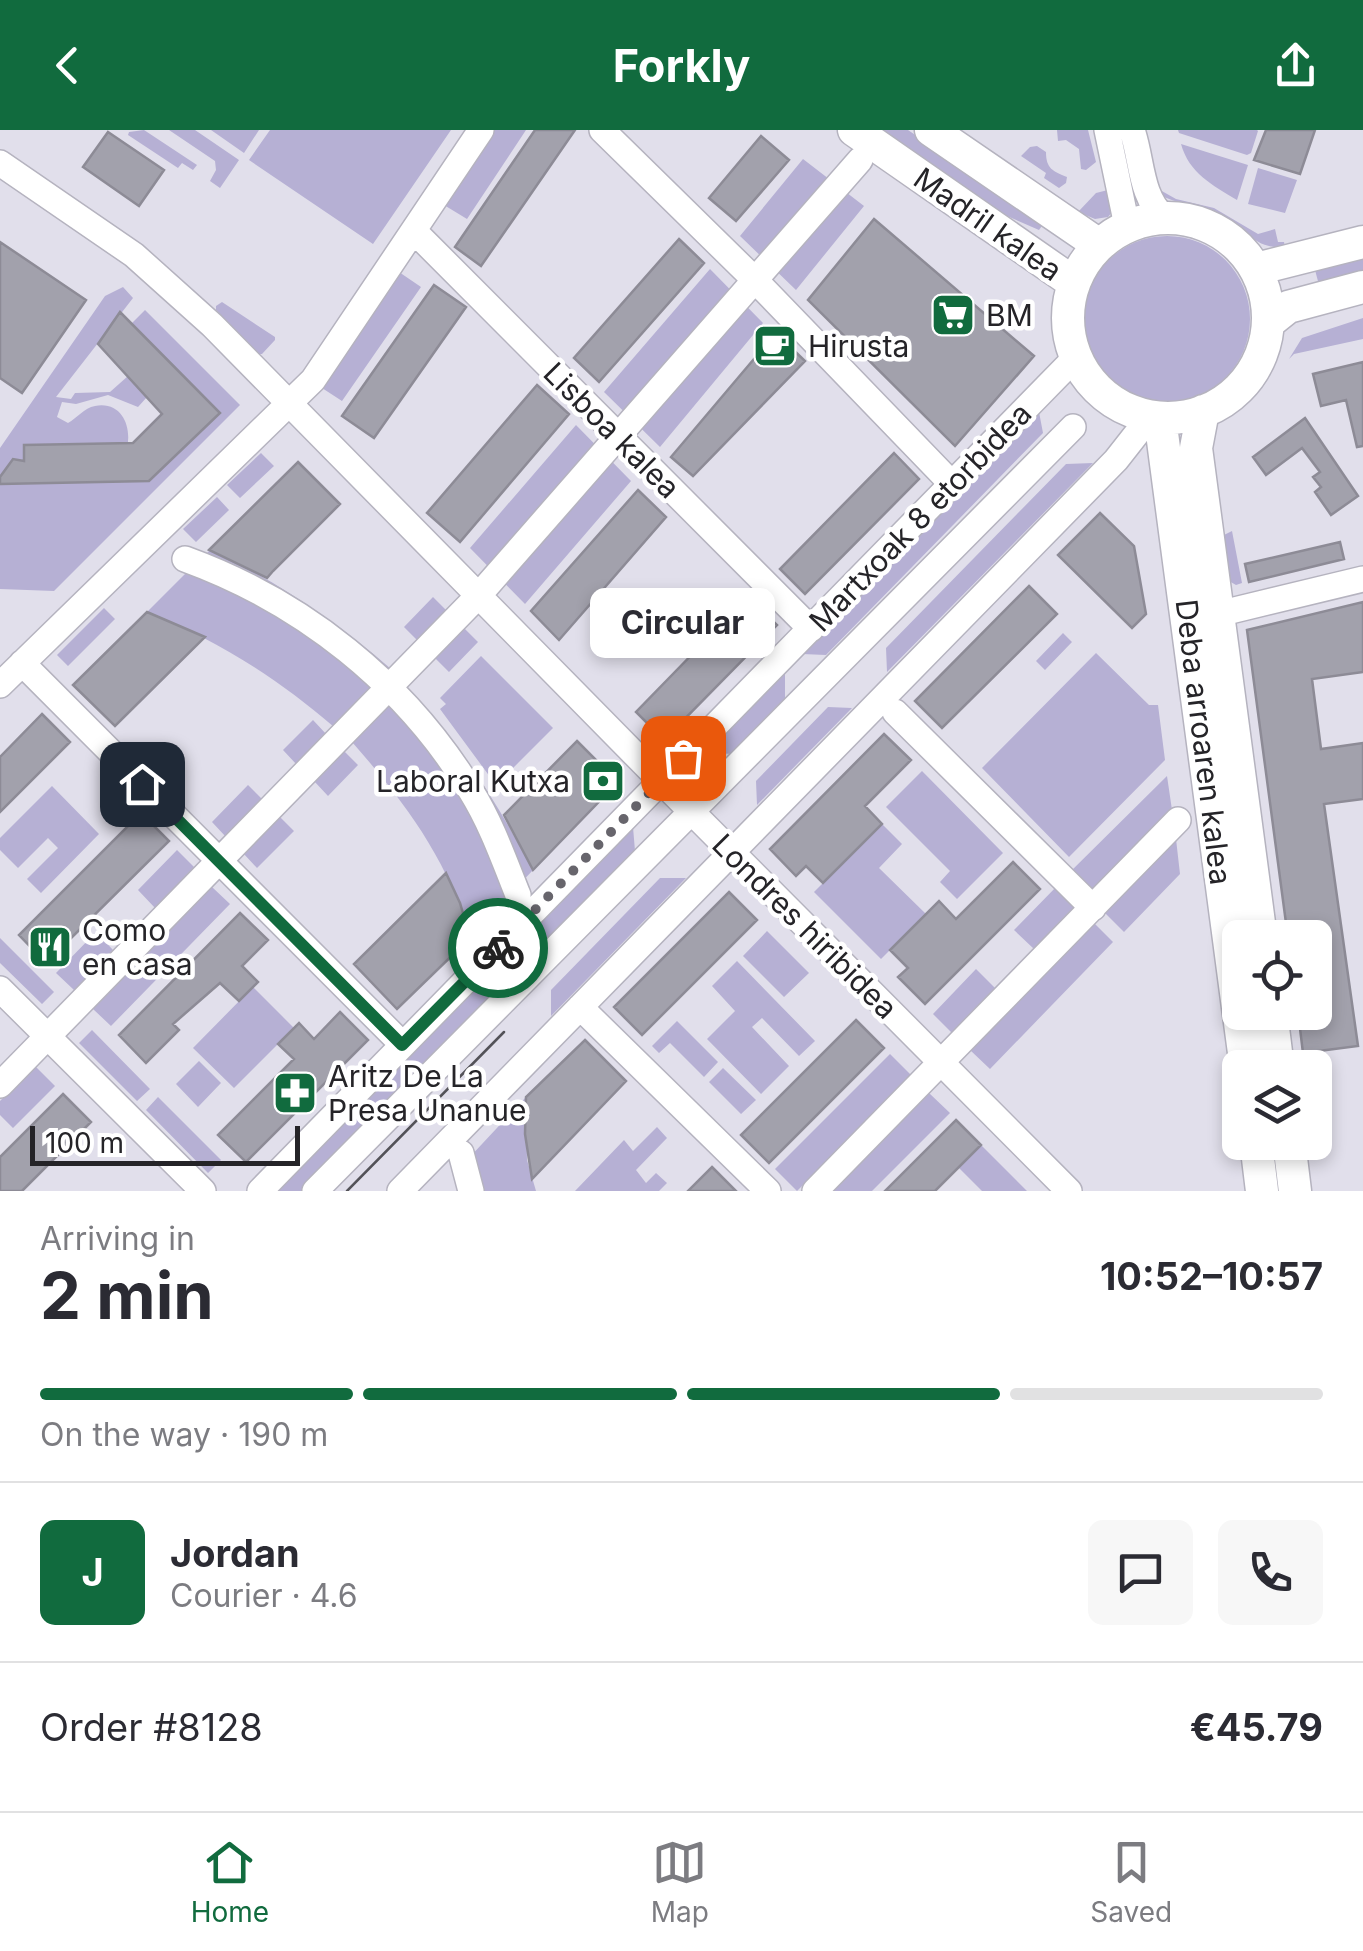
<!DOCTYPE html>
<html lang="en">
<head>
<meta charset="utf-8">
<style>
	body { margin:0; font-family:Inter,sans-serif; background:#f7f7f7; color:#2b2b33; height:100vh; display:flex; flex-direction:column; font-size:38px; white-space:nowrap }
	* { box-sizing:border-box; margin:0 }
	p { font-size:32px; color:#7c7c81 }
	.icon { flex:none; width:55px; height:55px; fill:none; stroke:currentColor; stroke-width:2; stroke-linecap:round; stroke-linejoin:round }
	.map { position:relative; height:1061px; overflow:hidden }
	.drawer { display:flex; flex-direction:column; background:#fff; flex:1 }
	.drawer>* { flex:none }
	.tools { position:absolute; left:1222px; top:790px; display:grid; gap:20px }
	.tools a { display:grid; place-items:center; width:110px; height:110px; border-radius:15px; background:#fff; box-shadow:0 5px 15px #0003; font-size:50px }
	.scale { position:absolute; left:30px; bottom:25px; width:270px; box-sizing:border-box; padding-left:10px; border:5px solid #252428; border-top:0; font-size:28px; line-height:35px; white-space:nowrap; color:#252428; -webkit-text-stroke:8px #fff; paint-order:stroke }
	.pin { position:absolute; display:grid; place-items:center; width:85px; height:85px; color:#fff; margin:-42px; border-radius:20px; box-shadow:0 5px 15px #0006 }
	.courier { position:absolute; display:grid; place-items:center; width:100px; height:100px; margin:-50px; border:8px solid #116b3e; border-radius:50%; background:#fff; color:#222; box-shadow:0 2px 12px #0007 }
	.bubble { position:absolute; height:70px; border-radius:15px; background:#fff; box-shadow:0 5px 15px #0003; font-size:32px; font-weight:700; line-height:70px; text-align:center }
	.headline em { font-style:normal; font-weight:700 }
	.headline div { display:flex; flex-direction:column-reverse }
	.headline { display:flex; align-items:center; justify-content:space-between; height:170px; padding:0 40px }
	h1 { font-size:65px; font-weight:700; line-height:75px }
	.bar { display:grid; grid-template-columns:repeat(4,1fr); gap:15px 10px; align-content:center; height:120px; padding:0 40px }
	.bar i { height:12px; border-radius:8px; background:#e1e1e2 }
	.bar .on { background:#116b3e }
	.bar p { grid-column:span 4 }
	.line { display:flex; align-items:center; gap:25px; padding:0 40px; border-top:2px solid #e1e1e2 }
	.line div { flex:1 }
	.round { display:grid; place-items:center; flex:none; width:105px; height:105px; border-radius:15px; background:#f7f7f7 }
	header { display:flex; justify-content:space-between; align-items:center; height:130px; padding:0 40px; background:#116b3e; color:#fff; font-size:45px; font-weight:700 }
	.tab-bar { display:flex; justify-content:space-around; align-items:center; height:140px; border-top:2px solid #e1e1e2; background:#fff; font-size:28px; color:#7c7c81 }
	.tab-bar a { display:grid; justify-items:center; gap:5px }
	.tab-bar .on { color:#116b3e }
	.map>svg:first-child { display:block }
</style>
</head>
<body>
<header><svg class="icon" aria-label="back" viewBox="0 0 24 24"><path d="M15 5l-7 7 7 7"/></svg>Forkly<svg class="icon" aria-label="share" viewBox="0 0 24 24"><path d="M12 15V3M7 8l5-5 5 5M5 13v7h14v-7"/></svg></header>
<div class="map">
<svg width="1363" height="1061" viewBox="0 0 1363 1061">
	<rect width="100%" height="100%" fill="#e1dfeb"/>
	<!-- green -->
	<path fill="#b6b0d4" d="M144,0l53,35 -4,5 -11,-7 -4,5 -50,-33 1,-3z
		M169,0h26l44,30 -19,28 -10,-7 6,-11 -1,-9z
		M211,0h48l-15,23z
		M270,0h181l-78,114 -124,-84z
		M495,0h31l-59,89 -23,-14z
		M880,0h28l136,93 -5,7 -32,-14z
		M1057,0h31l8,32 -10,8 -5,-1 -2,-20 -13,-9 -8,1z
		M1178,0h79l1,1 -7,22 -4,2 -68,-22z
		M1181,14l67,21 -11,35c-25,-15 -48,-27 -56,-56z
		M1037,16l9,6c0,17 7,19 21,25l-1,6 -7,5 -15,-10 2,-5 -25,-17 9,-9z
		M803,29l61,47 -68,84 -56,-54z
		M1258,38l39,12 -12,33 -37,-9z
		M1112,59l1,22 -5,6 -13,2 -17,-7 18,-19z
		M1160,60l16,9 38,9 44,26 17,-5 3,13h6l1,5c-30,3 -40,-19 -64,-32 -20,-11 -44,-10 -63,-21z
		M1084 189a83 83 0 1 1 166 0a83 83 0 1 1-166 0Z
		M1363,127v16l-44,12 -4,-15z
		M710,139l53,54 -103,124 -56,-55z
		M399,142l22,15 -79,114 -20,-13z
		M123,157l10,11 -77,99 15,2 4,-6 35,-1 18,-16 19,21 -9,10 -30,-12 -32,9 -14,-2 -5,15 11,6c9,-5 16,-15 27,-17 27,-5 37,21 32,42l-6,-5 -97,2v16l-11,-1 -13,17v-29l105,-152z
		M222,172l53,35v3l-13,14h-4l-42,-44v-4z
		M145,180l95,95 -186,186 -54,-2v-105l149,-3 71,-68 -88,-90z
		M1363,188v21l-69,15 -5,5 13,-21z
		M1039,282l4,21 -217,222 -24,-1z
		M576,295l55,56 -106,123 -55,-56z
		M261,323l13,13 -34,32 -13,-13z
		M1093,333l-206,209 -1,-24 180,-184z
		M217,367l12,13 -33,32 -13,-13z
		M1232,401l10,52 -6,2 -7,-4 -5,-46z
		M210,420c67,31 125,70 181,119l-8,8 -183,-117z
		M193,436l30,12 155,104 -44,45c-57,-49 -117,-87 -187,-115z
		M433,467l14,14 -30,29 -13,-13z
		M104,478l11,11 -47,47 -11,-11z
		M464,498l14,14 -29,30 -14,-14z
		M1063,503l9,9 -27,28 -9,-9z
		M1096,523l53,52h9l7,55 -96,97 -87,-89z
		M481,526l72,72 -57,57 -56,-76 6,-5 -6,-6z
		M785,542v31l-49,51 -31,-1z
		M406,556c53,55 91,117 127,184l-15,16 -118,-193z
		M396,567l58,75 57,119 -42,44c-21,-76 -66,-135 -117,-193z
		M828,577l24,1 -95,97 -1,-24z
		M313,590l14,15 -30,30 -14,-15z
		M344,621l14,14 -30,31 -14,-15z
		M922,641l81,82 -46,46 -17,-17 10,-11 -64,-64z
		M1167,646l5,34 -85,85 -20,-20z
		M248,655l15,15 -37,37 -14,-15z
		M52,656l47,48 -58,59 -14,-14 31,-31 -10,-10 -30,30 -18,-18v-12z
		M279,686l15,15 -37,37 -14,-15z
		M882,694l20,20 -23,24 47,46 -45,45 -67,-67z
		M633,697l2,24 -115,116 -1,-15 10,-11 -4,-4z
		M1176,709l4,35 -56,58 -19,-19z
		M177,720l18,18 -40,40 -17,-18z
		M660,748h26l-135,138v-26z
		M1058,755l20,20 -44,44 -20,-19z
		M212,757l18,17 -119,122 -18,-17z
		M1094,793l19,19 -123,127 -20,-19z
		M767,801l42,42 -25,24 -41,-41z
		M96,802l17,18 -39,40 -18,-17z
		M0,808l54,54 -12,12 -42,-41z
		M506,827l3,3v18l-208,213h-26z
		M737,831l78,80 -16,15 -37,-38 -10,9 37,39 -28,28 -54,-55 28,-28 -23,-25z
		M976,839l20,20 -43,45 -20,-20z
		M253,857l41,41 -60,60 -41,-40z
		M677,891l41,41 -14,15 -34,-34 -11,10 -7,-7z
		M92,900l58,59 -13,12 -58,-58z
		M890,924l22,22 -115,115 -22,-22z
		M199,931l22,22 -23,24 -22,-23z
		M35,936l20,20 -42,42 -13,-13v-14z
		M723,938l33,32 -15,14 -32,-32z
		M929,963l21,20 -78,78h-42z
		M158,967l63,63 -13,13 -62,-63z
		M526,967l1,63 9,31h-60l-8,-32z
		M657,997l10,11 -31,32 10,13 10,-10 11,10 -8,8h-84l49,-51 9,11z
		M981,1015l46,46h-45l-24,-24z"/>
	<!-- building -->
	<path fill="#a2a1ac" stroke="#8d8b96" stroke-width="2.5" d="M535,0h40l-94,136 -26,-19z
		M1266,0h49l-15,44 -46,-14z
		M108,2l56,38 -25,36 -56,-39z
		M761,6l28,24 -53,61 -27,-23z
		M874,89l160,137 -79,90 -147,-146z
		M679,109l25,24 -105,119 -25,-24z
		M0,112l86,58 -64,93 -22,-15z
		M434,155l32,22 -92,131 -32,-22z
		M120,182l100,101 -71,68 -149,3v-7l13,-18 11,2v-16l109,-2 29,-29 -64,-70z
		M776,203l29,28 -112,115 -22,-19z
		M1363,232v84l-6,1 -11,-47 -25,6 -8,-32z
		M537,255l32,29 -109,128 -33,-29z
		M1305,288l53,78 -27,19 -16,-23 6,-5 -8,-10 7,-5 -18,-24 -36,27 -13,-18z
		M894,323l25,26 -114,115 -25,-25z
		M298,332l42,42 -67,67 -6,7 -58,-28z
		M638,360l28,27 -107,123 -28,-29z
		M1100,383l34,33 12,68 -14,14 -74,-73z
		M1340,412l4,17 -95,23 -4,-18z
		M1029,456l28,28 -115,114 -27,-27z
		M748,467l29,28 -113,115 -28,-28z
		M1363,472v70l-51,7 9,70 42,-6v56l-39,5 34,242 -55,7 -5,-41h17v-74h-27l-41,-308z
		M147,482l58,25 -90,89 -42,-41z
		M42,584l28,28 -70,70v-55z
		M884,604l27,26 -46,46 17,18 -59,59 -17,-17 -10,10 -26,-27z
		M577,611l41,41 -85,88 -29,-55z
		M141,683l28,28 -123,122 -27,-28z
		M1013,732l27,27 -115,115 -27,-27 10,-9 -18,-18 49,-49 17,18z
		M446,743l14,30 10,35 -73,71 -43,-45z
		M729,762l28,28 -115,115 -28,-28z
		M240,783l28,27 -26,26 16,16 -19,19 -19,-18 -47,41 6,6 -33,33 -27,-28z
		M340,882l28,28 -122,122 -28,-27 76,-76 -16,-15 21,-21 15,16z
		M856,890l28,28 -115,115 -28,-28z
		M585,910l41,41 -94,98 -7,-45 1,-37z
		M63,964l28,28 -69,69h-22v-34z
		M956,990l25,25 -46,46h-50z
		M712,1037l24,24h-48z"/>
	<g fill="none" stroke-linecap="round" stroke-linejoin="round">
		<defs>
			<path id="minor" d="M602,0l152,149 198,205
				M1107,0l20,96
				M1132,0c10,28 8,67 32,87
				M0,33l134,92 78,70 449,456 408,410
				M414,101l397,398
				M185,429c118,43 220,124 286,232 20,32 33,69 47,104
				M1218,484l145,-35
				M22,533l381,382
				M0,555l313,-305 168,-250
				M895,582l198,196
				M0,859l203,202
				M580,877l188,184
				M0,955l479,-490 381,-435
				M461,1023l10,38
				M260,1061l816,-834
				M315,1061l758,-764
				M400,1061l716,-731 33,-42
				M815,1061l363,-371"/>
			<path id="major" d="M854,0l220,153
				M931,0l168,115
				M1068 188a100 100 0 1 1 200 0a100 100 0 1 1-200 0Z
				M1256,139l107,-27
				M1268,193l20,-16 75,-20
				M1203,281l-7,37 65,490
				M1160,288l86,650
				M1271,882l7,56
				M1256,1012l6,49
				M1289,1012l6,49"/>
		</defs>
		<!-- minor casing -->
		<use href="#minor" stroke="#b5b3bf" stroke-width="28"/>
		<!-- major casing -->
		<use href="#major" stroke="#b5b3bf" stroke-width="35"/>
		<!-- minor -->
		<use href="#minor" stroke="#fff" stroke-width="25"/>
		<!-- major -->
		<use href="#major" stroke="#fff" stroke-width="32"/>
		<!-- tram -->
		<path stroke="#535258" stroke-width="2.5" d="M347,1061l157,-159"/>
	</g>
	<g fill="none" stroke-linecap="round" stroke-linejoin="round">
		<!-- done -->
		<path stroke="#67656c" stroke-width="10" stroke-dasharray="0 18" d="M498,818l185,-190"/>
		<!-- route -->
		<path stroke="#116b3e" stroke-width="12" d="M142,654l260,261 96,-97"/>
	</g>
	<!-- icons -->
	<defs>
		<symbol id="supermarket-square" viewBox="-11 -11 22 22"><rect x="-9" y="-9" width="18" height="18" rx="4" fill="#116b3e" stroke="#fff"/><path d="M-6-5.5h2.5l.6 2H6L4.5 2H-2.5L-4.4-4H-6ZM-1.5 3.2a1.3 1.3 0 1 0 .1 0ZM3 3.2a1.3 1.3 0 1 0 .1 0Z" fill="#fff"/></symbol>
		<symbol id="cafe-square" viewBox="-11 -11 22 22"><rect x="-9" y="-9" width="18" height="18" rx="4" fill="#116b3e" stroke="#fff"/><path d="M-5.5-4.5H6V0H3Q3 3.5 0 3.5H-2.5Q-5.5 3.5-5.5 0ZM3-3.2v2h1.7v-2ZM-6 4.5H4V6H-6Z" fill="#fff"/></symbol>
		<symbol id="bank-square" viewBox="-11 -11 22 22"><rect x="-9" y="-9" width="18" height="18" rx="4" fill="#116b3e" stroke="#fff"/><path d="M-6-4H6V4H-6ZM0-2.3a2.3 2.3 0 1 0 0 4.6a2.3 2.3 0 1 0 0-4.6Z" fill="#fff"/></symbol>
		<symbol id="restaurant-square" viewBox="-11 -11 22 22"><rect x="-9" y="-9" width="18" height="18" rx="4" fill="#116b3e" stroke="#fff"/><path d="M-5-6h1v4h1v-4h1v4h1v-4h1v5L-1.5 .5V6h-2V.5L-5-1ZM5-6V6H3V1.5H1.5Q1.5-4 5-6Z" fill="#fff"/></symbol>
		<symbol id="pharmacy-square" viewBox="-11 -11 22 22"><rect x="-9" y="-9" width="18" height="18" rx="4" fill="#116b3e" stroke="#fff"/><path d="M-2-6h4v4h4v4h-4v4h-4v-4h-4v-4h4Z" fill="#fff"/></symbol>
	</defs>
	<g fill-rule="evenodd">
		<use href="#supermarket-square" x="928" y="160" width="50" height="50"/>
		<use href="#cafe-square" x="750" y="191" width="50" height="50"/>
		<use href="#bank-square" x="578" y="626" width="50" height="50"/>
		<use href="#restaurant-square" x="25" y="792" width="50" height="50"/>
		<use href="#pharmacy-square" x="270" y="938" width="50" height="50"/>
	</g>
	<g text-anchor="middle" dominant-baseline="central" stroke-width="9" stroke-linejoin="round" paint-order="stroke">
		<!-- street labels -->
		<g font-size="30" fill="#252428" stroke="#fff">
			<text transform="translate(988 94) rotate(35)">Madril kalea</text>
			<text transform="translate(612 300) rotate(45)">Lisboa kalea</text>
			<text transform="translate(920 387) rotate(-46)">Martxoak 8 etorbidea</text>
			<text transform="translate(1204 612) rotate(83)">Deba arroaren kalea</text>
			<text transform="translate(805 796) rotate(45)">Londres hiribidea</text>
		</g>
		<!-- poi labels -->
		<g font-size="30" fill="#252428" stroke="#fff" text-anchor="start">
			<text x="986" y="185">BM</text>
			<text x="808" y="216">Hirusta</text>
			<text x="570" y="651" text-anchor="end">Laboral Kutxa</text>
			<text x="82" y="800">Como<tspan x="82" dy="34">en casa</tspan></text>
			<text x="328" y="946">Aritz De La<tspan x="328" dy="34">Presa Unanue</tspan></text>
		</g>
	</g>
</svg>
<div class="tools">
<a><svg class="icon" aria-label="locate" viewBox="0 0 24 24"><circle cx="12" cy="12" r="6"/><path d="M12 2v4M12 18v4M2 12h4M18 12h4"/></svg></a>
<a><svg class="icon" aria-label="layers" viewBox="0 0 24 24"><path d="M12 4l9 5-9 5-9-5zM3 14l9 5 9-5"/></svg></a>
</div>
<div class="scale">100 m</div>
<div class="pin" style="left:683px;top:628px;background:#ea580c"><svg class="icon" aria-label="bag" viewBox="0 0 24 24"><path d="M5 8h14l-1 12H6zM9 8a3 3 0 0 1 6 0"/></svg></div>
<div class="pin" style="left:142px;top:654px;background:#1f2937"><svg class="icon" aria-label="home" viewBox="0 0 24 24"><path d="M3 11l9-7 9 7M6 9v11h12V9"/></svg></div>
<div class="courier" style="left:498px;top:818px"><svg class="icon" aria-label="bike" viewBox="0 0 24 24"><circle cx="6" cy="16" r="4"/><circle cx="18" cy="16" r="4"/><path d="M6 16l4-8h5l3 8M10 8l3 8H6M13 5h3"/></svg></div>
<div class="bubble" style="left:590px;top:458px;width:185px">Circular</div>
</div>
<section class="drawer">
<div class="headline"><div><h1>2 min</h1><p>Arriving in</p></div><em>10:52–10:57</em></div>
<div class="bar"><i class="on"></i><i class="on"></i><i class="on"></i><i></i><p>On the way · 190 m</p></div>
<div class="line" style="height:180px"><b class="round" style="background:#116b3e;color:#fff">J</b><div><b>Jordan</b><p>Courier · 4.6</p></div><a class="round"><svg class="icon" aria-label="chat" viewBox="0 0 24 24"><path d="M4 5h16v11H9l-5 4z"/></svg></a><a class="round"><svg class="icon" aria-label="phone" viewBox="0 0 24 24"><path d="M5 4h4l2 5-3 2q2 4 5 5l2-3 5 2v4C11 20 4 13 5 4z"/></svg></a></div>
<div class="line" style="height:130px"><div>Order #8128</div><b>€45.79</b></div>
</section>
<nav class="tab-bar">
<a class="on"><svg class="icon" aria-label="home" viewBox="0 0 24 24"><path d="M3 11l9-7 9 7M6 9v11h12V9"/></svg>Home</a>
<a><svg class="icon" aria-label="map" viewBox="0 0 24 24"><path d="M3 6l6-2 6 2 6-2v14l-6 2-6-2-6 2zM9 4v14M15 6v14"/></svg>Map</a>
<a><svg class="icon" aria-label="saved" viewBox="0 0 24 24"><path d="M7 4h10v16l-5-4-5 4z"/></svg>Saved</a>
</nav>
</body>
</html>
